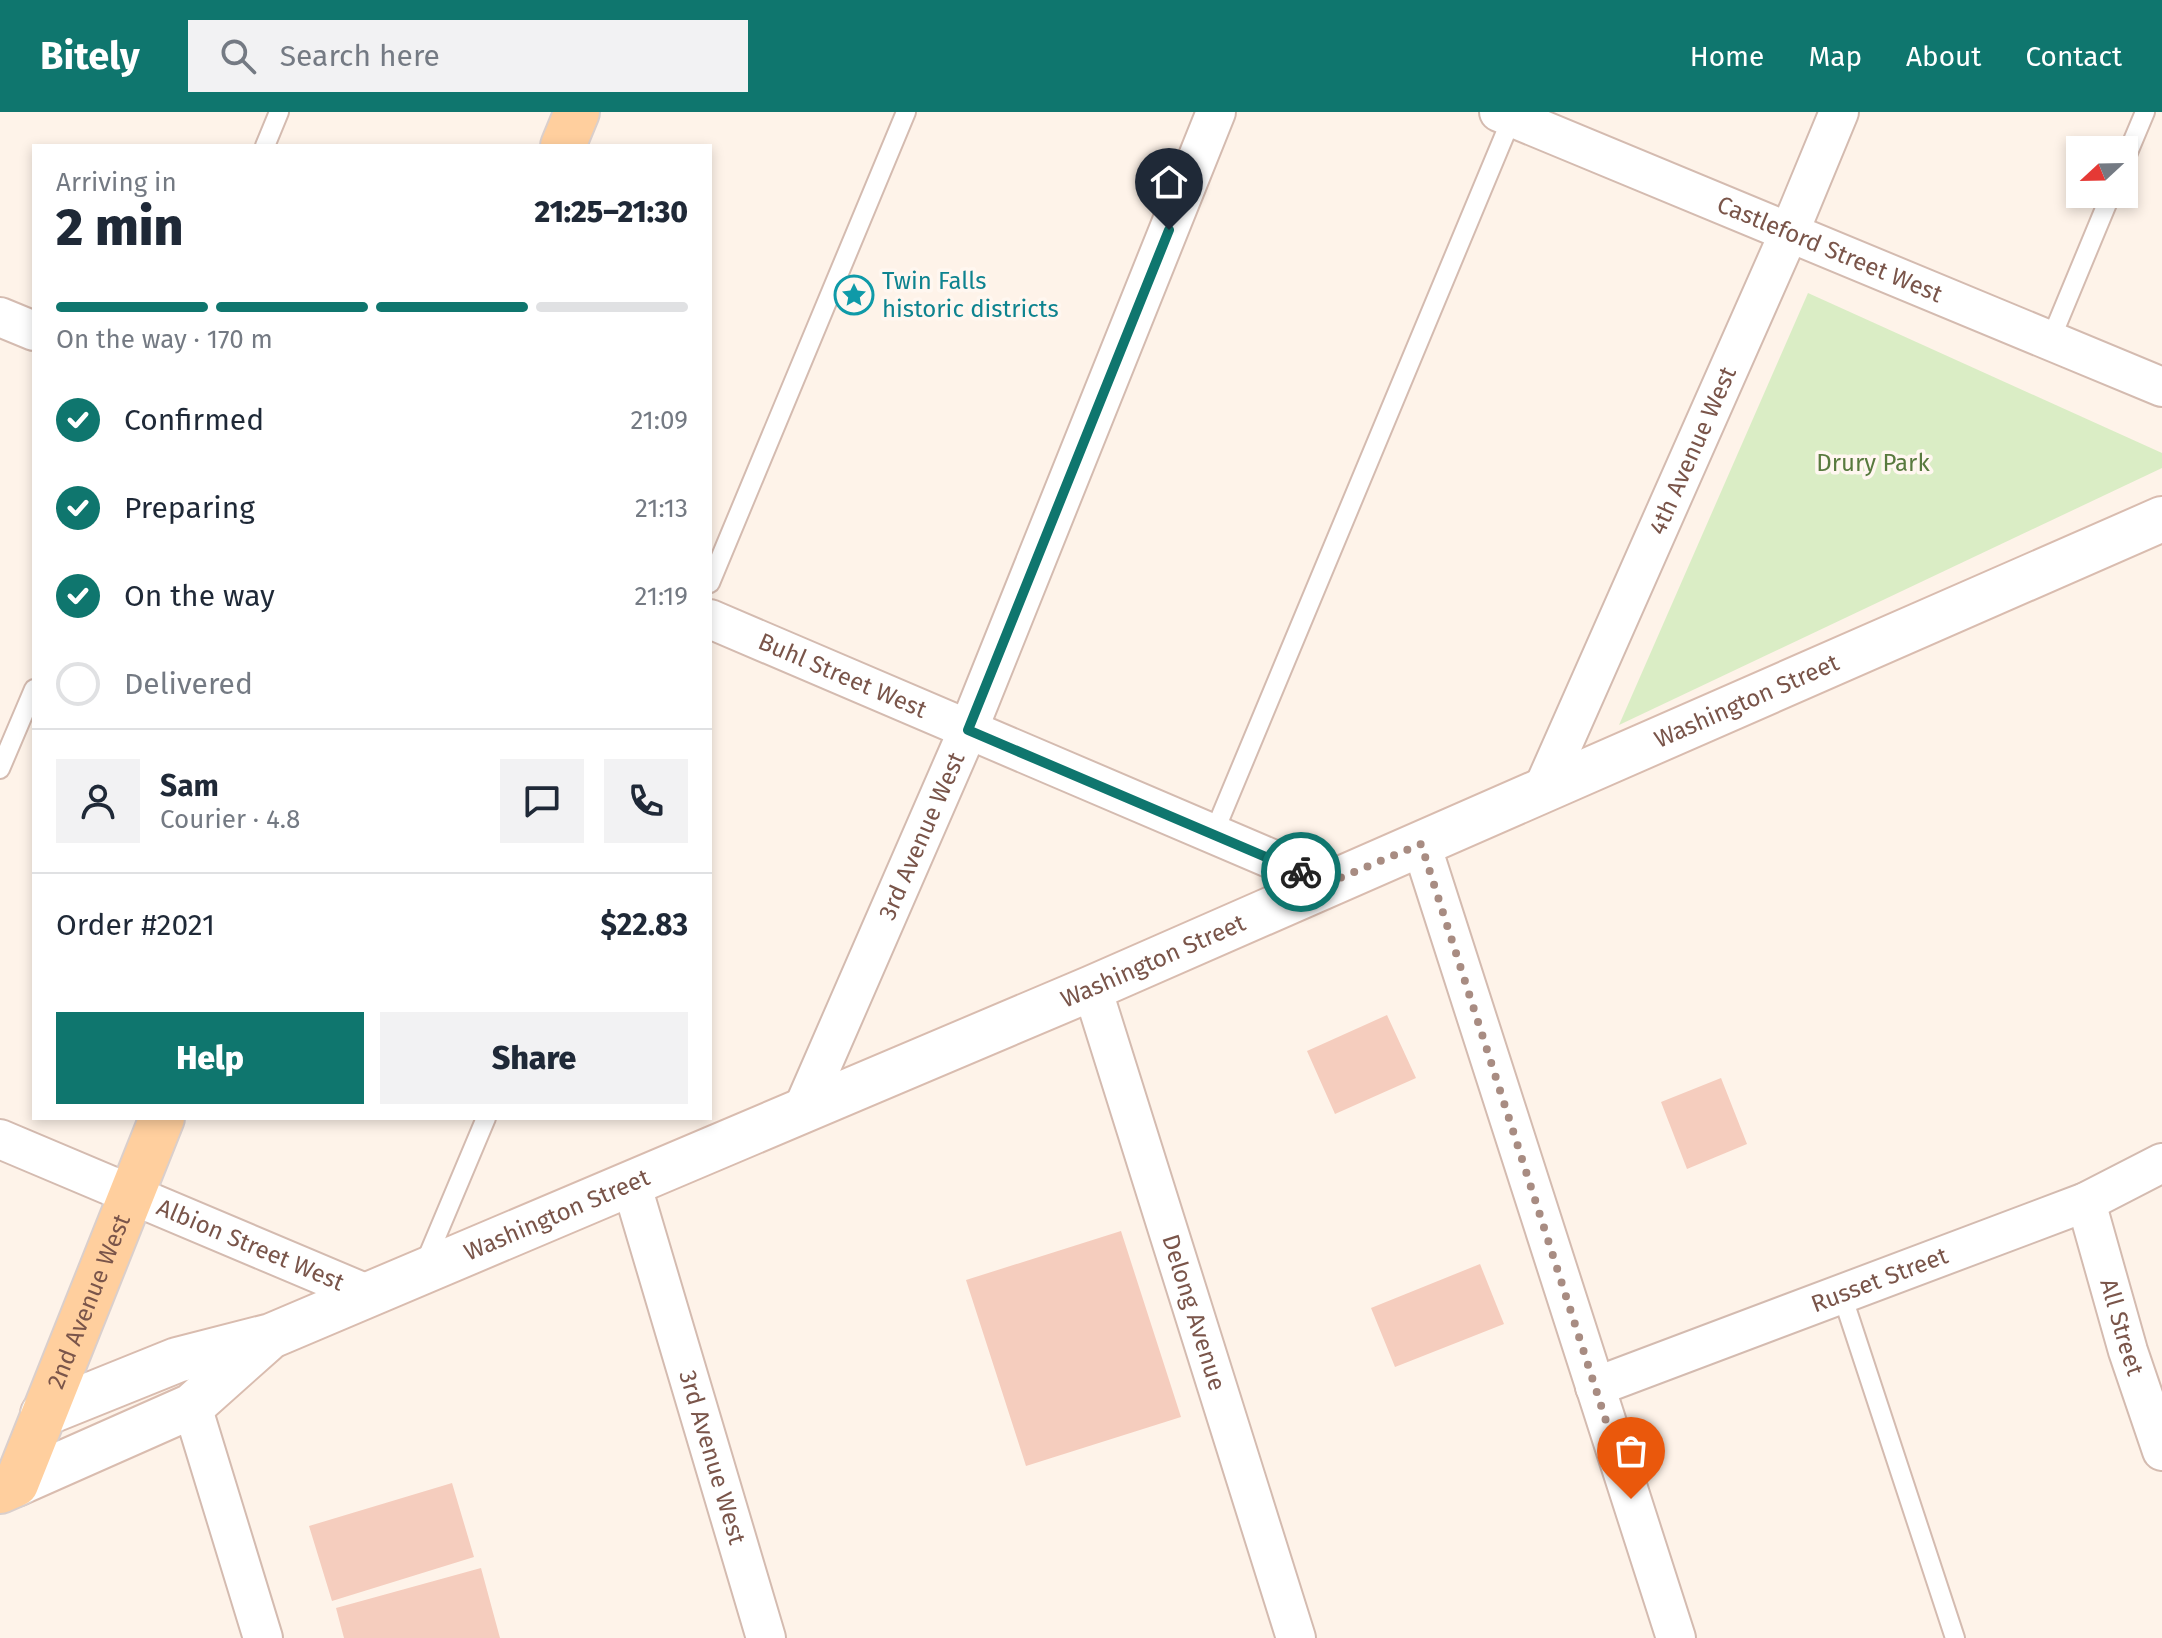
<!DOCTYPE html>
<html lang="en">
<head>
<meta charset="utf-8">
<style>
	body { margin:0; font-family:"Fira Sans",sans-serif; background:#f2f2f3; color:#1f2937; height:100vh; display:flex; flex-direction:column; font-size:30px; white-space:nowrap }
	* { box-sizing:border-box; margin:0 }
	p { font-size:26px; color:#747a83 }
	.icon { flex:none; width:44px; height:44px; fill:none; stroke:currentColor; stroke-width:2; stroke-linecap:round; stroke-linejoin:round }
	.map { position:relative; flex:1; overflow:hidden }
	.details { position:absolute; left:32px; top:32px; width:680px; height:976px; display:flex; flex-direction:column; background:#fff; border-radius:0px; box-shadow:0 4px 12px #0003 }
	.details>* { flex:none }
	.needle { width:52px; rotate:248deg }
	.tools { position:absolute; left:2066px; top:24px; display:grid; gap:16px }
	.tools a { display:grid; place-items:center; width:72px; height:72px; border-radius:0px; background:#fff; box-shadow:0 4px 12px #0003; font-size:40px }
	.pin { position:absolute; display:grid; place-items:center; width:68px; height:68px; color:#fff; margin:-82px -34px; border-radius:50% 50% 50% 0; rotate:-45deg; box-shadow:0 0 8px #0007 }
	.pin .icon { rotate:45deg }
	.courier { position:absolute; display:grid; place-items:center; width:80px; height:80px; margin:-40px; border:6px solid #0f766e; border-radius:50%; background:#fff; color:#222; box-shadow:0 2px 10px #0007 }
	.summary em { font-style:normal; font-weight:800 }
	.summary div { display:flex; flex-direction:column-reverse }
	.summary { display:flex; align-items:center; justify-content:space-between; height:136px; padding:0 24px }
	h1 { font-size:52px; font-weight:800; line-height:60px }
	.bar { display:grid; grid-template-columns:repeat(4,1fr); gap:12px 8px; align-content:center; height:96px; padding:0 24px }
	.bar i { height:10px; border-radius:6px; background:#e0e1e3 }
	.bar .active { background:#0f766e }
	.bar p { grid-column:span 4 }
	.line { display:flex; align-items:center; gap:20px; padding:0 24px; border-top:2px solid #e0e1e3 }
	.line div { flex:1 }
	.round { display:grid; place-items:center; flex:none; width:84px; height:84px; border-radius:0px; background:#f2f2f3 }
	ol { padding:0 24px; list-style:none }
	li { display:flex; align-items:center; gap:24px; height:88px }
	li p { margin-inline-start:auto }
	li .icon { padding:8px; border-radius:50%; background:#0f766e; color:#fff; stroke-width:4 }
	li:last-child { color:#747a83 }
	li i { width:44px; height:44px; border:4px solid #e0e1e3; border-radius:50% }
	.button { display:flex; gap:16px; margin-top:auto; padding:16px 24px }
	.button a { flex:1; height:92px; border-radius:0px; background:#0f766e; color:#fff; font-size:32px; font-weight:800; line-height:92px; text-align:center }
	.button a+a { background:#f2f2f3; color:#1f2937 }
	header { display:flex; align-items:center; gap:48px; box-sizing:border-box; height:112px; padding:0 40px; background:#0f766e; color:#fff }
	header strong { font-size:38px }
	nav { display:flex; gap:44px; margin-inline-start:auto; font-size:28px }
	.search { width:560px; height:72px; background:#f2f2f3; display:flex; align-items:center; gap:20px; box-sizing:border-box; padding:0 28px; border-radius:0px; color:#747a83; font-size:30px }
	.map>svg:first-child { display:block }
</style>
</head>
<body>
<header>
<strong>Bitely</strong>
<div class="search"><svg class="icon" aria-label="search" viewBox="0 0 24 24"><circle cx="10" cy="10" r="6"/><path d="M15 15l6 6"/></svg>Search here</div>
<nav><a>Home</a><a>Map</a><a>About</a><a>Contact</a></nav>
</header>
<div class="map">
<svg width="2162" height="1526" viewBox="0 0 2162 1526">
	<rect width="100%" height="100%" fill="#fef3e9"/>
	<!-- green -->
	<path fill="#daedc5" d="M1808,181l354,160v15l-543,257z"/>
	<!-- building -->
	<path fill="#f5cdbe" d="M1387,903l29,63 -81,36 -28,-63z
		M1721,966l26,66 -60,25 -26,-67z
		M1121,1119l60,186 -155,49 -60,-186z
		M1480,1152l24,60 -109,43 -24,-59z
		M452,1371l22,74 -142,44 -23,-75z
		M481,1456l19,70h-156l-8,-30z"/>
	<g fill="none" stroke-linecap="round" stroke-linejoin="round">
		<defs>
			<path id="lane" d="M265,34l14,-34
				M2124,50l21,-50
				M2050,229l61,-147
				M710,471l196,-471
				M0,657l34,-80
				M1213,723l300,-720
				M425,1151l61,-145
				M1842,1183l113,343"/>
			<g id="street">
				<path id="s1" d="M1499,0l663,275"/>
				<path d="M0,205l34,14"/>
				<path id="s2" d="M710,507l618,264"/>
				<path id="s3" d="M1543,677l246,-556 50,-121"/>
				<path d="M1421,732l255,794"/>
				<path id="s4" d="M1092,876l204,650"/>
				<path id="s5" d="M802,999l166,-381 248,-618"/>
				<path id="s6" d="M0,1027l367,155"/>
				<path id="s7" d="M631,1071l135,455"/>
				<path id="s8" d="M2086,1090l42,149 34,100"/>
				<path id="s9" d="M1595,1275l491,-185 76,-39"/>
				<path d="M192,1294l71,232"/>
			</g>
			<g id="secondary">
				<path id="s10" d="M43,1302l134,-54 94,-24 821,-348 1070,-469"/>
				<path d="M16,1372l176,-78 74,-66"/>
			</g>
			<g id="primary">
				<path d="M563,34l14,-34"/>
				<path id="s11" d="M0,1379l16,-7 146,-366"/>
			</g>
		</defs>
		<!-- lane casing -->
		<use href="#lane" stroke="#d4bbb0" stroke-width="22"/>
		<!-- street casing -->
		<use href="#street" stroke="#d4bbb0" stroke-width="42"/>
		<!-- secondary casing -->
		<use href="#secondary" stroke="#d9bcaf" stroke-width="48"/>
		<!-- primary casing -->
		<use href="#primary" stroke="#dacfcc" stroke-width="48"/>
		<!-- lane -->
		<use href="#lane" stroke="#fff" stroke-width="18"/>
		<!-- street -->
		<use href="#street" stroke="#fff" stroke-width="38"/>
		<!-- secondary -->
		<use href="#secondary" stroke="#fff" stroke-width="44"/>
		<!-- primary -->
		<use href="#primary" stroke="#ffcf9e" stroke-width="44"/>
	</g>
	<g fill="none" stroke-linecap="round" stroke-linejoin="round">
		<!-- done -->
		<path stroke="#a88c82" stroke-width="8" stroke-dasharray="0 14.4" d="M1301,760l27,11 93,-39 210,655"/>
		<!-- route -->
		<path stroke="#0f766e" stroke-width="10" d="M1169,118l-201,500 333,142"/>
	</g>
	<!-- icons -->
	<defs>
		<symbol id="sight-ring" viewBox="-11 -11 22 22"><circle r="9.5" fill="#fff7f0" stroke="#0f9aa8" stroke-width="1.5"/><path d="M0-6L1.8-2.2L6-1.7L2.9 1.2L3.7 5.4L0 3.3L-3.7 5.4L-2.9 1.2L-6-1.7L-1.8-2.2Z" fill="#0f9aa8"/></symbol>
	</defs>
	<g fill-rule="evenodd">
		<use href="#sight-ring" x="832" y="161" width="44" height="44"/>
	</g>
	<g text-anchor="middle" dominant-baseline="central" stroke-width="7" stroke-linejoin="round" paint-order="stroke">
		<!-- street labels -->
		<g font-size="24" fill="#7a554a" stroke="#fff7f0">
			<text stroke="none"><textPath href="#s1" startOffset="358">Castleford Street West</textPath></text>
			<text stroke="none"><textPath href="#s3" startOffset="370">4th Avenue West</textPath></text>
			<text stroke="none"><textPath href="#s2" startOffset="144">Buhl Street West</textPath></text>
			<text stroke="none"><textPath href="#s10" startOffset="1848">Washington Street</textPath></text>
			<text stroke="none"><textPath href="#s5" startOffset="300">3rd Avenue West</textPath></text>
			<text stroke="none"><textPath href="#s10" startOffset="1200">Washington Street</textPath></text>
			<text stroke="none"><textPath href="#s10" startOffset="552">Washington Street</textPath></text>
			<text stroke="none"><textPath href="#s6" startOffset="272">Albion Street West</textPath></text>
			<text stroke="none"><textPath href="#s9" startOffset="304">Russet Street</textPath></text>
			<text stroke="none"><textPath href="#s11" startOffset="214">2nd Avenue West</textPath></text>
			<text stroke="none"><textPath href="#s4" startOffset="340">Delong Avenue</textPath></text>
			<text stroke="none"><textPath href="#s8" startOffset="130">All Street</textPath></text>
			<text stroke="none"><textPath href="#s7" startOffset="286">3rd Avenue West</textPath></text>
		</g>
		<!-- culture labels -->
		<g font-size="24" fill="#0d838f" stroke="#fff7f0" text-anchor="start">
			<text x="882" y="169">Twin Falls<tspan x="882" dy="28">historic districts</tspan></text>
		</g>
		<!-- park labels -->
		<g font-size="24" fill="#587a3e" stroke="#fff7f0">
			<text x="1873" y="351">Drury Park</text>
		</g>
	</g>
</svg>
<div class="tools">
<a><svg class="needle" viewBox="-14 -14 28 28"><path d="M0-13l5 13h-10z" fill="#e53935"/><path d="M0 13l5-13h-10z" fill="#747a83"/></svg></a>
</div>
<div class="pin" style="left:1631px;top:1387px;background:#ea580c"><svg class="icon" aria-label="bag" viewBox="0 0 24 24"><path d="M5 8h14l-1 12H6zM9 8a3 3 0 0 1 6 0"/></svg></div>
<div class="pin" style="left:1169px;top:118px;background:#1f2937"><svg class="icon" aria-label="home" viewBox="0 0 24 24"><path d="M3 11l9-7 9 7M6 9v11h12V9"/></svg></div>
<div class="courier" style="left:1301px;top:760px"><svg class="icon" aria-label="bike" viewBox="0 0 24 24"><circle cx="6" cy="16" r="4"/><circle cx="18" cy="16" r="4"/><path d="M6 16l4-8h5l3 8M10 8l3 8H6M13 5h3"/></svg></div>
<section class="details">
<div class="summary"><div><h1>2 min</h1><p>Arriving in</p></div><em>21:25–21:30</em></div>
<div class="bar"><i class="active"></i><i class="active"></i><i class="active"></i><i></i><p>On the way · 170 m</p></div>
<ol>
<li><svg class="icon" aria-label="check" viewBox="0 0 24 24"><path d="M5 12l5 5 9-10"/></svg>Confirmed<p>21:09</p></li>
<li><svg class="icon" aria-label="check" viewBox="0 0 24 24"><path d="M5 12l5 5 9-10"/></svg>Preparing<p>21:13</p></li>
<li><svg class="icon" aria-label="check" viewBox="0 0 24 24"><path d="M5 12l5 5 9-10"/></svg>On the way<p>21:19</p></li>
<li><i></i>Delivered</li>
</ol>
<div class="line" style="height:144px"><a class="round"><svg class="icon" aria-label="person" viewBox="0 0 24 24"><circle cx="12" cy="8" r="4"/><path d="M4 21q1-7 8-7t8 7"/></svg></a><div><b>Sam</b><p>Courier · 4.8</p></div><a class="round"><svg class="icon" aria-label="chat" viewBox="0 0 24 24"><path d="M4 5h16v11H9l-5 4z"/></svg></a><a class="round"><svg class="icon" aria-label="phone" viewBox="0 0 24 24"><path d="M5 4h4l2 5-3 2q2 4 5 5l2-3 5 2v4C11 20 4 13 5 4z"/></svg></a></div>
<div class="line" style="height:104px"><div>Order #2021</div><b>$22.83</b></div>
<div class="button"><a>Help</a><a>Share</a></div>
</section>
</div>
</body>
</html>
